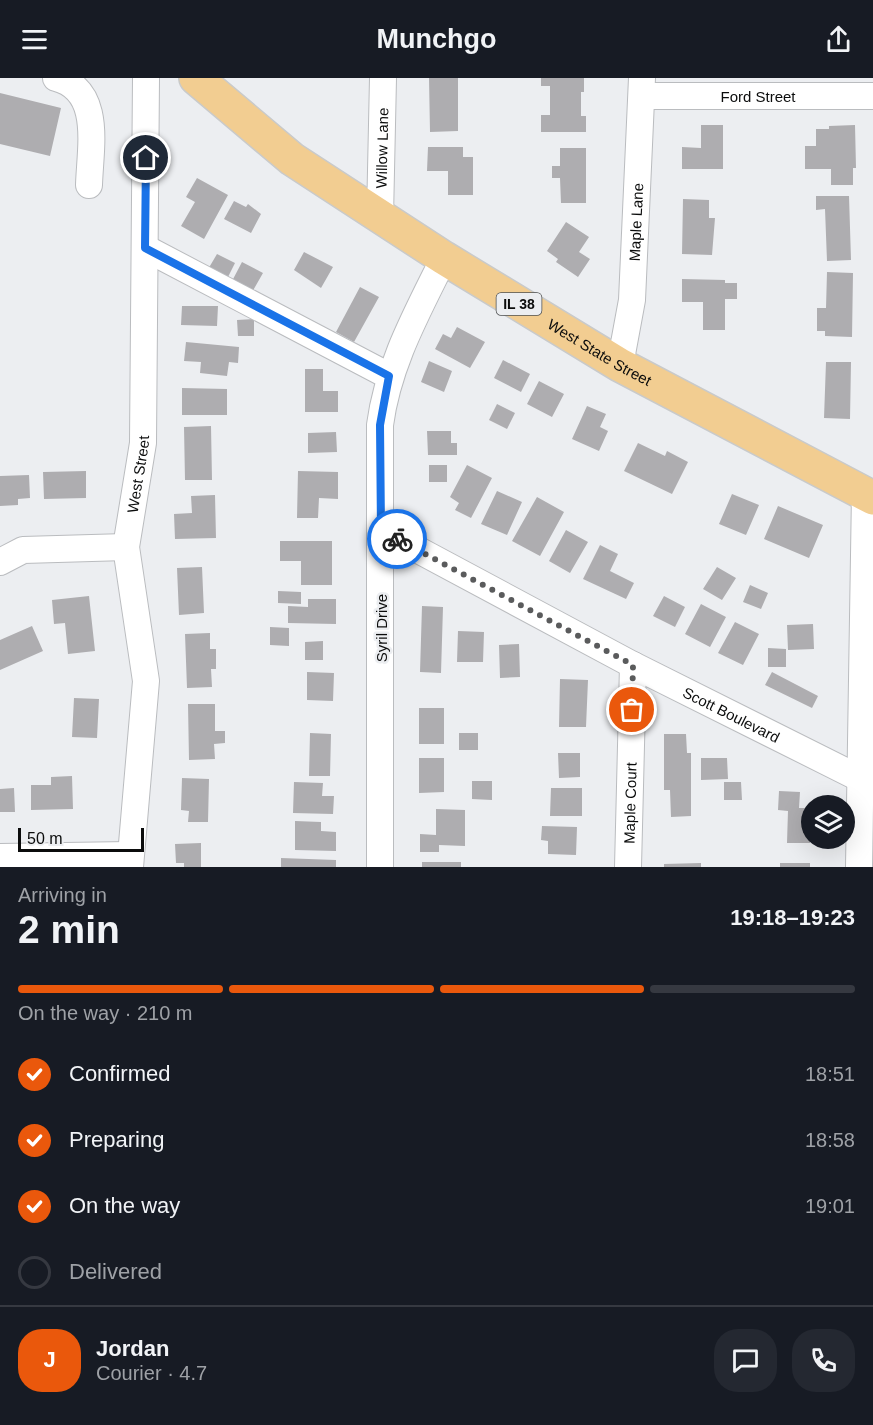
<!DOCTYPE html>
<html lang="en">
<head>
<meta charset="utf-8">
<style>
	body { margin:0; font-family:Helvetica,sans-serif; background:#242831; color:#f1f3f6; height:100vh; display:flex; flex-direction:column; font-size:22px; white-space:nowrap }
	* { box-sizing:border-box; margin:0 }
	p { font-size:20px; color:#9ea1a6 }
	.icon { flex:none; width:33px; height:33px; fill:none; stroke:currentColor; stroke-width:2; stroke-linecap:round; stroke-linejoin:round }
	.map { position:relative; height:789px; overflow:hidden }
	.sheet { display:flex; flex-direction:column; background:#171b24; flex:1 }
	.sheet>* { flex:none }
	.buttons { position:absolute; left:801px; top:717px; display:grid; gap:12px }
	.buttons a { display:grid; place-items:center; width:54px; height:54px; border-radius:50%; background:#171b24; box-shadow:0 6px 24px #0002; font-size:30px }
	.scale { position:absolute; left:18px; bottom:15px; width:126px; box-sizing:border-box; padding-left:6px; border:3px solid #0b0c0c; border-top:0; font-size:16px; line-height:21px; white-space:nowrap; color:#0b0c0c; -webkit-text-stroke:4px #eceef1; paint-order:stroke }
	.pin { position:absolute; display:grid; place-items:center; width:51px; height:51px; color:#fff; margin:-26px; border:3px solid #fff; border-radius:50%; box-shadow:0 2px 6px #0007 }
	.courier { position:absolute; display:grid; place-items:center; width:60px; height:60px; margin:-30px; border:4px solid #1a73e8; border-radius:50%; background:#fff; color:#222; box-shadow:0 2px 8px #0007 }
	.head em { font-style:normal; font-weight:800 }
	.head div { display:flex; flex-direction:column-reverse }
	.head { display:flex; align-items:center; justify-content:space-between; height:102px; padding:0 18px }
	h1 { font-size:39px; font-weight:800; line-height:45px }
	.bar { display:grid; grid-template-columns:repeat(4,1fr); gap:9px 6px; align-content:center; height:72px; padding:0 18px }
	.bar i { height:8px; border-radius:4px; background:#363941 }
	.bar .selected { background:#ea580c }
	.bar p { grid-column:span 4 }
	.line { display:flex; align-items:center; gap:15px; padding:0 18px; border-top:2px solid #363941 }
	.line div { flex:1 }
	.round { display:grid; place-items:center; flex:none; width:63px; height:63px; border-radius:24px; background:#242831 }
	ol { padding:0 18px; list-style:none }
	li { display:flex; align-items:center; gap:18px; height:66px }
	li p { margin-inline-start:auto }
	li .icon { padding:6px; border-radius:50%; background:#ea580c; color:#fff; stroke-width:4 }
	li:last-child { color:#9ea1a6 }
	li i { width:33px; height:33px; border:3px solid #363941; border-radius:50% }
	header { display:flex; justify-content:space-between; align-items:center; height:78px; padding:0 18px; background:#171b24; font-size:27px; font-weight:800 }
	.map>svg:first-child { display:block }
</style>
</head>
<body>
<header><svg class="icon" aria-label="menu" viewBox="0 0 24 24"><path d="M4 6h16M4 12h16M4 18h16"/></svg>Munchgo<svg class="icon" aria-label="share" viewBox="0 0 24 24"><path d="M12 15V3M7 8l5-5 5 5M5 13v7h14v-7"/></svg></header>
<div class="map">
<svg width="873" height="789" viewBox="0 0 873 789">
	<rect width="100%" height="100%" fill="#eceef1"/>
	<!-- building -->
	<path fill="#aeadb0" d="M429,0h29v53l-28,1z
		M541,0h43v14h-3v24h5v16h-45v-17h9v-29h-9z
		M0,15l61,15 -11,48 -50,-12z
		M701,47h22v44h-41v-22l19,1z
		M855,47l1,43h-3v17h-22v-16h-26v-23h11v-17h13v-3z
		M428,69h35v10h10v38h-25v-24h-21z
		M560,70h26v55h-25l-1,-25h-8v-12h8z
		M197,100l31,17 -24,44 -23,-13 14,-24 -9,-5z
		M816,118h33l2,64 -24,1 -2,-52 -9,1z
		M683,121l26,1v18h6l-3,37 -30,-1z
		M234,123l12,6 2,-3 13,10 -10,19 -27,-14z
		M566,144l23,15 -10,15 11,7 -12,18 -22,-15 2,-3 -11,-8z
		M304,174l29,15 -12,21 -27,-18z
		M217,176l18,9 -9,18 -19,-10z
		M242,184l21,11 -12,21 -20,-11z
		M827,194l26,1 -1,64 -27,-1v-5h-8v-23h9z
		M682,201l43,1v3h12v16h-12v31h-22v-28h-21z
		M360,209l19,10 -25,45 -18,-10z
		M182,228h36l-1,20 -36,-1z
		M254,241v17h-16l-1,-16z
		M457,249l28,15 -15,26 -35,-19 8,-15 8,4z
		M186,264l53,5 -1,16 -9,-1 -2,14 -27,-3 1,-11 -17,-1z
		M503,282l27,14 -9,18 -27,-14z
		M429,283l23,10 -8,21 -23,-10z
		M826,284h25l-1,57 -26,-1z
		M305,291h18v22h15v21h-33z
		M539,303l25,13 -12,23 -25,-13z
		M182,310l45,1v26h-45z
		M497,326l18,9 -8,16 -18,-9z
		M587,328l19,8 -6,13 8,4 -9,20 -27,-12z
		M211,348l1,54h-27l-1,-53z
		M427,353h24v12h6v12h-29z
		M336,354l1,20 -29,1v-20z
		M638,365l27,13 2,-5 21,11 -16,32 -48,-23z
		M429,387h18v17h-18z
		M467,387l25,13 -21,40 -16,-8 4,-7 -9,-6z
		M86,393v27l-42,1 -1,-27z
		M298,393l40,1v27l-19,-1 -1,20h-21z
		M29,397l1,23 -12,1v6l-18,1v-30z
		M497,413l25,11 -15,33 -26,-11z
		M732,416l27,11 -13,30 -27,-11z
		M215,417l1,43 -41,1 -1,-25 18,-1 -1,-17z
		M537,419l27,15 -24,44 -28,-15z
		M778,428l45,19 -14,33 -45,-19z
		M566,452l22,12 -18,31 -21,-12z
		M280,463h52v44h-31v-24h-21z
		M600,467l18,9 -8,17 24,12 -8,16 -43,-20z
		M202,489l2,46 -25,2 -2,-47z
		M717,489l19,11 -14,22 -19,-11z
		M750,507l18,8 -7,16 -18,-7z
		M278,513l23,1v12l-23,-1z
		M89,518l6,55 -27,3 -3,-31 -11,1 -2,-24z
		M664,518l21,11 -10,20 -22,-11z
		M308,521h28v25l-48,-1v-17l20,1z
		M701,526l25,13 -16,30 -25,-13z
		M422,528l21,1 -2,66 -21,-1z
		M735,544l24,12 -16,31 -25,-12z
		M813,546l1,25 -26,1 -1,-25z
		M32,548l11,25 -43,19v-30z
		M270,549l19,1v18l-19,-1z
		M458,553l26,1 -1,30h-26z
		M210,555v16h6v20h-5l1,18 -25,1 -2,-54z
		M323,563v19h-18v-18z
		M519,566l1,33 -20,1 -1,-33z
		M768,570l18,1v18h-18z
		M307,594l27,1 -1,28 -26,-1z
		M772,594l46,24 -6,12 -47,-23z
		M560,601l28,1 -2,47h-27z
		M74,620l25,1 -2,39 -25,-1z
		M188,626h27v27h10v12l-11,1 1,15 -26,1z
		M419,630h25v36h-25z
		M310,655l21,1 -1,42h-21z
		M459,655h19v17h-19z
		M664,656h22l1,19h4v63l-20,1 -1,-27h-6z
		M558,675h22v24l-21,1z
		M419,680h25v34l-25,1z
		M701,680h26l1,21 -27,1z
		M72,698l1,33 -42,1v-25h20v-8z
		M182,700l27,1 -1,43h-20l1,-11 -8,-1z
		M472,703h20v19l-20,-1z
		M294,704l29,1 -1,13h12l-1,18 -40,-1z
		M724,704h17l1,18h-18z
		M14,710l1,24h-15v-23z
		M551,710h31v28h-32z
		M779,713l21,1 -1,16h12l-1,35h-23l1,-32 -10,-1z
		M436,731l29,1v36l-26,-1v7h-19v-18l16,1z
		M295,743l26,1v9l15,1v19l-41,-1z
		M542,748l35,1 -1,28 -28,-1v-13l-7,-1z
		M201,765v24h-17v-4h-8l-1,-19z
		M281,780l55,2v7h-55z
		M422,784h39v5h-39z
		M701,785v4h-37v-3z
		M780,785h30v4h-30z"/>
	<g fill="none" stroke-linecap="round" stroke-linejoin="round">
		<defs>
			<g id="minor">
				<path d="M56,0c47,12 34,70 33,107"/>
				<path id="s1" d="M642,18h231"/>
				<path id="s2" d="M380,139l3,-139"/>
				<path d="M145,170l244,128"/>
				<path id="s3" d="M620,287l12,-65 10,-222"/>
				<path id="s4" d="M381,452l252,135 228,114"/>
				<path d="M0,484l23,-12 103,-3"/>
				<path d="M0,779l129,-2"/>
				<path id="s5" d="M130,789l16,-186 -20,-134 17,-104 3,-365"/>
				<path d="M380,789v-442c8,-61 37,-112 64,-167"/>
				<path id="s6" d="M628,789l5,-202"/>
				<path d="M859,789l6,-374"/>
			</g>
			<g id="major">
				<path id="s7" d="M196,0l96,81 152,99 176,107 253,133"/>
			</g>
		</defs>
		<!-- minor casing -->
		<use href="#minor" stroke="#babcbf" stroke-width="28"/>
		<!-- major casing -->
		<use href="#major" stroke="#c9caca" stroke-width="36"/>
		<!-- minor -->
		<use href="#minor" stroke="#fff" stroke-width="26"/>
		<!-- major -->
		<use href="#major" stroke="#f2cd91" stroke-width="33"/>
	</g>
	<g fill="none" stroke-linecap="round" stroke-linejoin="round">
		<!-- done -->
		<path stroke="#5a5b5c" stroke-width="6" stroke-dasharray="0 10.8" d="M397,461l236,126 -1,45"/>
		<!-- route -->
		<path stroke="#1a73e8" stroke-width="8" d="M146,80l-1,90 244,128 -9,49 1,105 16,9"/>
	</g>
	<g text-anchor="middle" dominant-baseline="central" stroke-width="5" stroke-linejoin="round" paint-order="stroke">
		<!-- shield labels -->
		<rect fill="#eceef1" stroke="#4e5051" stroke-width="1.5" x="496.5" y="215" width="45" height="22" rx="4.5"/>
		<g font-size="14" font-weight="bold" fill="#0b0c0c">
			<text x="519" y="226">IL 38</text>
		</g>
		<!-- street labels -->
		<g font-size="15" fill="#0b0c0c" stroke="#eceef1">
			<text stroke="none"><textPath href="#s1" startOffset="116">Ford Street</textPath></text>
			<text stroke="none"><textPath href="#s2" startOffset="69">Willow Lane</textPath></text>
			<text stroke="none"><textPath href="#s3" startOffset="144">Maple Lane</textPath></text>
			<text stroke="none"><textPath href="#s7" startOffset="489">West State Street</textPath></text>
			<text stroke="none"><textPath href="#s5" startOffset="396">West Street</textPath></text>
			<text transform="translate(381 550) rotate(-90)">Syril Drive</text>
			<text stroke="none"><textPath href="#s4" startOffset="396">Scott Boulevard</textPath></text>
			<text stroke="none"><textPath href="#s6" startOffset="64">Maple Court</textPath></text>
		</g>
	</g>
</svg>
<div class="buttons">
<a><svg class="icon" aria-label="layers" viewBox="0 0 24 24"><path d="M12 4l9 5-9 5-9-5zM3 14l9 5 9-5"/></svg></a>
</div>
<div class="scale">50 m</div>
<div class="pin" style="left:632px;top:632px;background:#ea580c"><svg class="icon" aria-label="bag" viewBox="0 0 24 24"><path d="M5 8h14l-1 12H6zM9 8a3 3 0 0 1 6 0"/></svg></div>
<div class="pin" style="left:146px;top:80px;background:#1f2937"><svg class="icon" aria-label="home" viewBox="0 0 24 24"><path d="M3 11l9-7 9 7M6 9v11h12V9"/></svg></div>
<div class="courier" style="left:397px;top:461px"><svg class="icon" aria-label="bike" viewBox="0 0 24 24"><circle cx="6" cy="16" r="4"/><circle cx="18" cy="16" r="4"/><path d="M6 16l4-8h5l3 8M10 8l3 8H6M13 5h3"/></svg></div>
</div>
<section class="sheet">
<div class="head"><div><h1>2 min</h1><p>Arriving in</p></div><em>19:18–19:23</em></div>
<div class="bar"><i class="selected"></i><i class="selected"></i><i class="selected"></i><i></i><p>On the way · 210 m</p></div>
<ol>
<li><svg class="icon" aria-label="check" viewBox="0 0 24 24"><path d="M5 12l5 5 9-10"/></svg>Confirmed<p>18:51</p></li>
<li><svg class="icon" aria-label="check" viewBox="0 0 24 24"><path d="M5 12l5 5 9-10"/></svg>Preparing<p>18:58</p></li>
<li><svg class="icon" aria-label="check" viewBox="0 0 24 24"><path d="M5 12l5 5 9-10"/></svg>On the way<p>19:01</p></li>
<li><i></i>Delivered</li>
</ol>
<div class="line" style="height:108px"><b class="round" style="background:#ea580c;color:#fff">J</b><div><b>Jordan</b><p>Courier · 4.7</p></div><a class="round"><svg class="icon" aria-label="chat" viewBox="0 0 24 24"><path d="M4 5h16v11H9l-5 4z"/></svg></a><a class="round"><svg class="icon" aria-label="phone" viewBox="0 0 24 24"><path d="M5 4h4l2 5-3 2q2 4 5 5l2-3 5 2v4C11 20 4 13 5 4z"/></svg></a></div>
</section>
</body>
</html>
